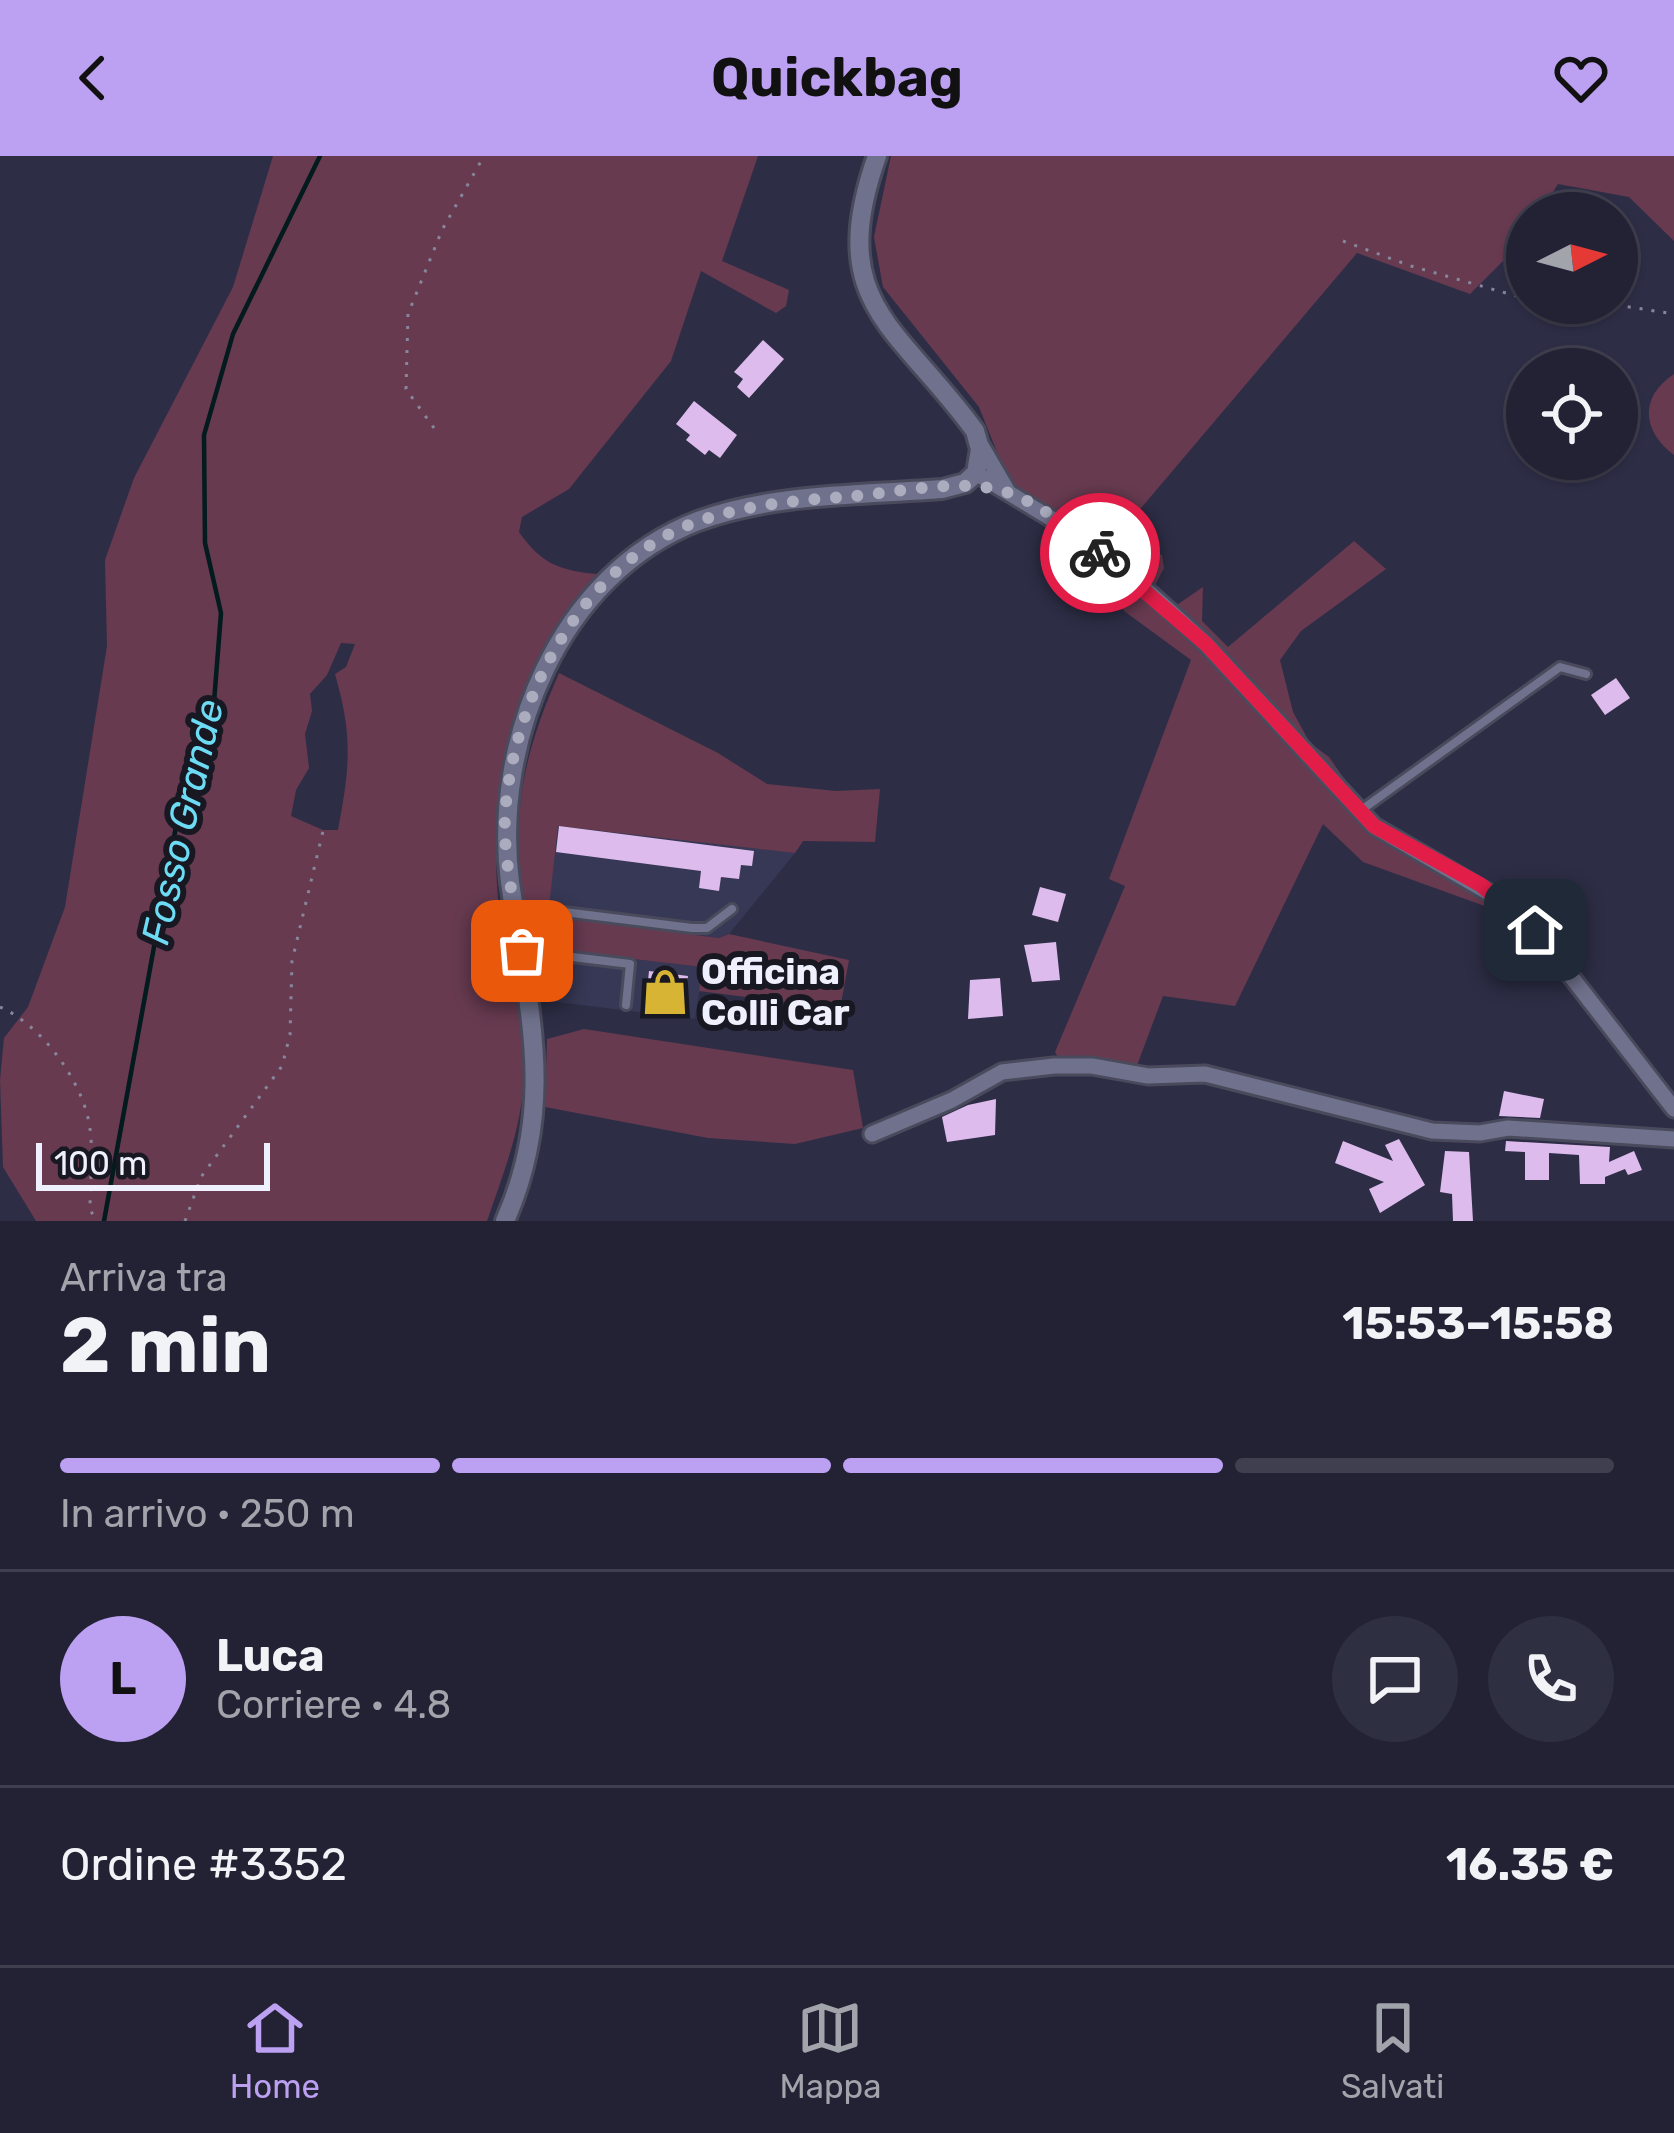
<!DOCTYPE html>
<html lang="it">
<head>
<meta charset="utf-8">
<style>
	body { margin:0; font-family:Rubik,sans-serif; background:#2e2f40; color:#f1f3f6; height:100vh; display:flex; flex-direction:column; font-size:45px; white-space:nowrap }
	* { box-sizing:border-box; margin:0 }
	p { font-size:39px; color:#a2a4ac }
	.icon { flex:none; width:66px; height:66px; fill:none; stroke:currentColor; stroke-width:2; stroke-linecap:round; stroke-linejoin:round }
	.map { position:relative; height:1065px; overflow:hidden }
	.details { display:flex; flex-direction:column; background:#222234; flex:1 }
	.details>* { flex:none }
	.needle { width:78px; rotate:84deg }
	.controls { position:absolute; left:1506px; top:36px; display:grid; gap:24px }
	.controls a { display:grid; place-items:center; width:132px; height:132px; border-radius:50%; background:#222234; box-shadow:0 3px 9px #0004,0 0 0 3px #3f3f4f; font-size:60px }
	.scale { position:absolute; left:36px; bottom:30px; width:234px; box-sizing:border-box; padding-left:12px; border:6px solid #eff0fd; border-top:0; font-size:33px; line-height:42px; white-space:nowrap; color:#eff0fd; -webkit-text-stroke:9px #171822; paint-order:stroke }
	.pin { position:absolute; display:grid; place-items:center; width:102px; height:102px; color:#fff; margin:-51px; border-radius:24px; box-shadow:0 6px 18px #0006 }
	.courier { position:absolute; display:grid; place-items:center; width:120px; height:120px; margin:-60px; border:9px solid #e11d48; border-radius:50%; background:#fff; color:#222; box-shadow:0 3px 15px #0007 }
	.overview em { font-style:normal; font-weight:700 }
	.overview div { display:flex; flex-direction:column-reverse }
	.overview { display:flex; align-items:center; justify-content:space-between; height:204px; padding:0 60px }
	h1 { font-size:78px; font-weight:700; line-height:90px }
	.bar { display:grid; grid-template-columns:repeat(4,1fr); gap:18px 12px; align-content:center; height:144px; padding:0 60px }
	.bar i { height:15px; border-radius:9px; background:#3f3f4f }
	.bar .selected { background:#bca0f2 }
	.bar p { grid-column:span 4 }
	.line { display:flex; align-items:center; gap:30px; padding:0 60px; border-top:3px solid #3f3f4f }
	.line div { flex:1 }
	.round { display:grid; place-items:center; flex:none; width:126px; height:126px; border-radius:63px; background:#2e2f40 }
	header { display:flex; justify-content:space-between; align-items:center; height:156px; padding:0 60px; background:#bca0f2; color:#111; font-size:54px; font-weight:700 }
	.dock { display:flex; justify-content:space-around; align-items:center; height:168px; border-top:3px solid #3f3f4f; background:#222234; font-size:33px; color:#a2a4ac }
	.dock a { display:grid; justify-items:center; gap:6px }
	.dock .selected { color:#bca0f2 }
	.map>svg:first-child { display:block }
</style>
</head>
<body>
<header><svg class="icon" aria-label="back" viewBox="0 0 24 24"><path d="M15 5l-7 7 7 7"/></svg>Quickbag<svg class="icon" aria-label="heart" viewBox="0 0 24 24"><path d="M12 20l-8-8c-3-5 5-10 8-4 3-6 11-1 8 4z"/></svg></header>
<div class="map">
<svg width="1674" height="1065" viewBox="0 0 1674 1065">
	<rect width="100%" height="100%" fill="#2d2e46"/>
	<!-- built -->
	<path fill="#373855" d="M558,669l237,28 -66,81 -10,4 -172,-22z
		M530,791l173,20 -8,52 -154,-19z"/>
	<!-- green -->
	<path fill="#673a50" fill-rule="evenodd" d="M273,0h485l-36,105 67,29 -3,16 -10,7 -75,-42 -30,90 -102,128 -47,28 -3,15c22,32 42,39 79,42 -74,98 -111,200 -100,324 3,27 14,54 19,81 5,29 7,61 7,91 0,53 -20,101 -37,151h-451l-33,-54 -3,-87 4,-42 24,-31 37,-100 42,-261 -2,-86 29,-82 99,-191zM341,487l14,1 -9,23 -11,7c18,63 15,92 3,156h-15l-32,-14 5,-26 13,-22 -4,-34 7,-23 -2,-17 17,-19z
		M891,0h783v85l-45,-44 -71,-13 -18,29h-13l-1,25 -56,56 -113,-41 -221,261 -15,5 -3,13 22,31 11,-11 11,3 2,13 -11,21 18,20 32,-22 -1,34 26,26 126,-106 32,28 -85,62 -21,29 13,52 17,31 19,14 39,56 19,16 107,55 43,41 -174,-63 -40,-38 -88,182 -72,-10 -27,72 -77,-9 -4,-7 70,-166 -16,-7 82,-219 -67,-49 -7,-16 -45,-29 -20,-26 22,-16 -65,-42 -30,-75 -96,-120 -9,-50z
		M1674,218v81c-32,-24 -35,-58 0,-81z
		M559,517l159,80 49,31 69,7 44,-2 -5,53 -72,-1 -8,12 -237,-27 -10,90 171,22 10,-4 120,26 -9,49 -141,-18 3,-24 -172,-20c-19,-113 -17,-169 29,-274z
		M584,873l269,41 10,58 -68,16 -87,-6 -163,-31 2,-68z"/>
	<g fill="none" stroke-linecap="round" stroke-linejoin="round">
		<!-- stream -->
		<path stroke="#031a1e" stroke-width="4.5" d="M104,1065l77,-422 32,-84 8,-102 -16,-70 -1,-108 29,-101 87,-178"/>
	</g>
	<!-- building -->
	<path fill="#ddbbec" d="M763,184l21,19 -35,39 -12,-11 6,-8 -9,-7z
		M694,245l43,34 -17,23 -11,-8 -4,5 -19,-15 4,-5 -14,-11z
		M1616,522l14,20 -25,17 -14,-20z
		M559,670l195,25 -2,15 -11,-1 -2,14 -18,-2 -2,14 -20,-3 2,-17 -145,-19z
		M1040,731l26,7 -8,28 -26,-7z
		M1056,786l4,38 -28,2 -8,-37z
		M649,815l39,5 -5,37 -38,-4z
		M1000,822l3,38 -35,3 2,-39z
		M1504,935l40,8 -4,19 -41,-2z
		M996,943l-1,36 -48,7 -5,-25 26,-12z
		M1399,983l26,46 -45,28 -11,-24 15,-7 -49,-19 8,-22 50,20 -8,-16z
		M1506,985l104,6 -1,15 25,-11 8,19 -14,5 -3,-6 -20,8v7h-25l-1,-29 -30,-2v27h-24v-28l-20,-1z
		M1445,995l24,1 4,69h-20l-1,-27 -12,-2z"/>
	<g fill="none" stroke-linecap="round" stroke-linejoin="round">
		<defs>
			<path id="service" d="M1360,655l200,-144 26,7
				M516,750l176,22h15l25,-19
				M523,795l107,13 -4,41"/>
			<path id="minor" d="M978,284l29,50
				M976,317l94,57 61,46 75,68 168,182 134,78 27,26 139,179
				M872,978l80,-34 50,-28 52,-6h38l56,10 57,-2 227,57 48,2 28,-5 166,11"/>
			<path id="tertiary" d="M505,1065c53,-120 22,-216 5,-339 -18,-140 49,-308 188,-361 76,-28 164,-26 244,-32l23,-6 11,-10 4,-24 -5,-18c-78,-107 -150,-127 -98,-275"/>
		</defs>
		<!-- service casing -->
		<use href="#service" stroke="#4a4a5d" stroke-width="14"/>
		<!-- minor casing -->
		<use href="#minor" stroke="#4a4a5d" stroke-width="21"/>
		<!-- tertiary casing -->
		<use href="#tertiary" stroke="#4a4a5d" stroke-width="24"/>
		<!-- path -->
		<path stroke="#86879a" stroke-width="3" stroke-dasharray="3 9" stroke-linecap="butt" d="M1343,85l68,25 116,33
			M1604,147l70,11
			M434,272l-28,-39 2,-75 34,-84 42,-74
			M0,851c39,17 76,66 87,107 8,28 3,66 3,95l6,12
			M185,1065l16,-44 81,-111 8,-31 2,-74 31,-130"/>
		<!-- service -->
		<use href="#service" stroke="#70728d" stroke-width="8"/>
		<!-- minor -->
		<use href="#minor" stroke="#70728d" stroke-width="15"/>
		<!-- tertiary -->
		<use href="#tertiary" stroke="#70728d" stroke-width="18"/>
	</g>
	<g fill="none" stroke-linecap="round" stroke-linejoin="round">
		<!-- done -->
		<path stroke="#abacbd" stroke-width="12" stroke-dasharray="0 21.6" d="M522,795c-7,-44 -19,-92 -17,-136 8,-119 78,-255 197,-295 49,-16 101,-20 152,-24 47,-4 110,-19 155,-3 32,11 65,39 91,60"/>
		<!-- route -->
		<path stroke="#e11d48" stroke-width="15" d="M1100,397l106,91 168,182 107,59 54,45"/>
	</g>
	<!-- icons -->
	<defs>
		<symbol id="shop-bare" viewBox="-9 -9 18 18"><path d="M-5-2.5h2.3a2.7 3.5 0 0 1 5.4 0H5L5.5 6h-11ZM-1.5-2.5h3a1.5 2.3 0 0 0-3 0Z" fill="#d8b434" stroke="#171822" stroke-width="2.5" paint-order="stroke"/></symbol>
	</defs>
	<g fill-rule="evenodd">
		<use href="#shop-bare" x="632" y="803" width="66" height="66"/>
	</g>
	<g text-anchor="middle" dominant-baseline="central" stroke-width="12" stroke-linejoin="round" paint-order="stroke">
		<!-- poi labels -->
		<g font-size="36" font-weight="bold" fill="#eff0fd" stroke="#171822" text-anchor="start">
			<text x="701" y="815">Officina<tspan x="701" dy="41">Colli Car</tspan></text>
		</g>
		<!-- water labels -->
		<g font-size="39" font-style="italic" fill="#6cdbf3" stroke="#171822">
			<text transform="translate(183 666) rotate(-77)">Fosso Grande</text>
		</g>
	</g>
</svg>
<div class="controls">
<a><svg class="needle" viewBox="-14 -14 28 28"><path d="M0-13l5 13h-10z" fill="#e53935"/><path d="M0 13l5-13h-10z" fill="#a2a4ac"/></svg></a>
<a><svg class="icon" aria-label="locate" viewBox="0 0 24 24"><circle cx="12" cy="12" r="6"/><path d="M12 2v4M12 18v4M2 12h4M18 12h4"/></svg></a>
</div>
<div class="scale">100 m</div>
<div class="pin" style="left:522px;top:795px;background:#ea580c"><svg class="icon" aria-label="bag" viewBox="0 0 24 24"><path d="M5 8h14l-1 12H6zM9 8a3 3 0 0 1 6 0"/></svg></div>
<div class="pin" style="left:1535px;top:774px;background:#1f2937"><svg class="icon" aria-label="home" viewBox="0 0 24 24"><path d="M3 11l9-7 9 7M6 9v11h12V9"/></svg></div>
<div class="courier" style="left:1100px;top:397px"><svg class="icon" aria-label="bike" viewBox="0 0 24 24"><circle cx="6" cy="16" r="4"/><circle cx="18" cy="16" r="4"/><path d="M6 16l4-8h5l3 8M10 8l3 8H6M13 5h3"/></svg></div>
</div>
<section class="details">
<div class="overview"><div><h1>2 min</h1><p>Arriva tra</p></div><em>15:53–15:58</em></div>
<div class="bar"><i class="selected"></i><i class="selected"></i><i class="selected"></i><i></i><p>In arrivo · 250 m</p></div>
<div class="line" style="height:216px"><b class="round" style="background:#bca0f2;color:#111">L</b><div><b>Luca</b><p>Corriere · 4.8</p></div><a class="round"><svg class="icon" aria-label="chat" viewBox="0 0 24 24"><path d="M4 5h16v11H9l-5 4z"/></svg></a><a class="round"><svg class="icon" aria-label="phone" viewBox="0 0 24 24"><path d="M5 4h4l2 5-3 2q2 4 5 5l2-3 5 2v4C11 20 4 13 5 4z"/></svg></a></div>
<div class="line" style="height:156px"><div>Ordine #3352</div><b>16.35 €</b></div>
</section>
<nav class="dock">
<a class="selected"><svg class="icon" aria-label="home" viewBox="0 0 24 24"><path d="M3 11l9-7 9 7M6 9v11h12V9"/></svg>Home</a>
<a><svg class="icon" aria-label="map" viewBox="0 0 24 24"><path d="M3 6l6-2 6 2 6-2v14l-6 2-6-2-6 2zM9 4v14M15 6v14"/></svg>Mappa</a>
<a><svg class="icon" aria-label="saved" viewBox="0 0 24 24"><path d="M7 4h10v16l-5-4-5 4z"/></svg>Salvati</a>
</nav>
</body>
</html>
